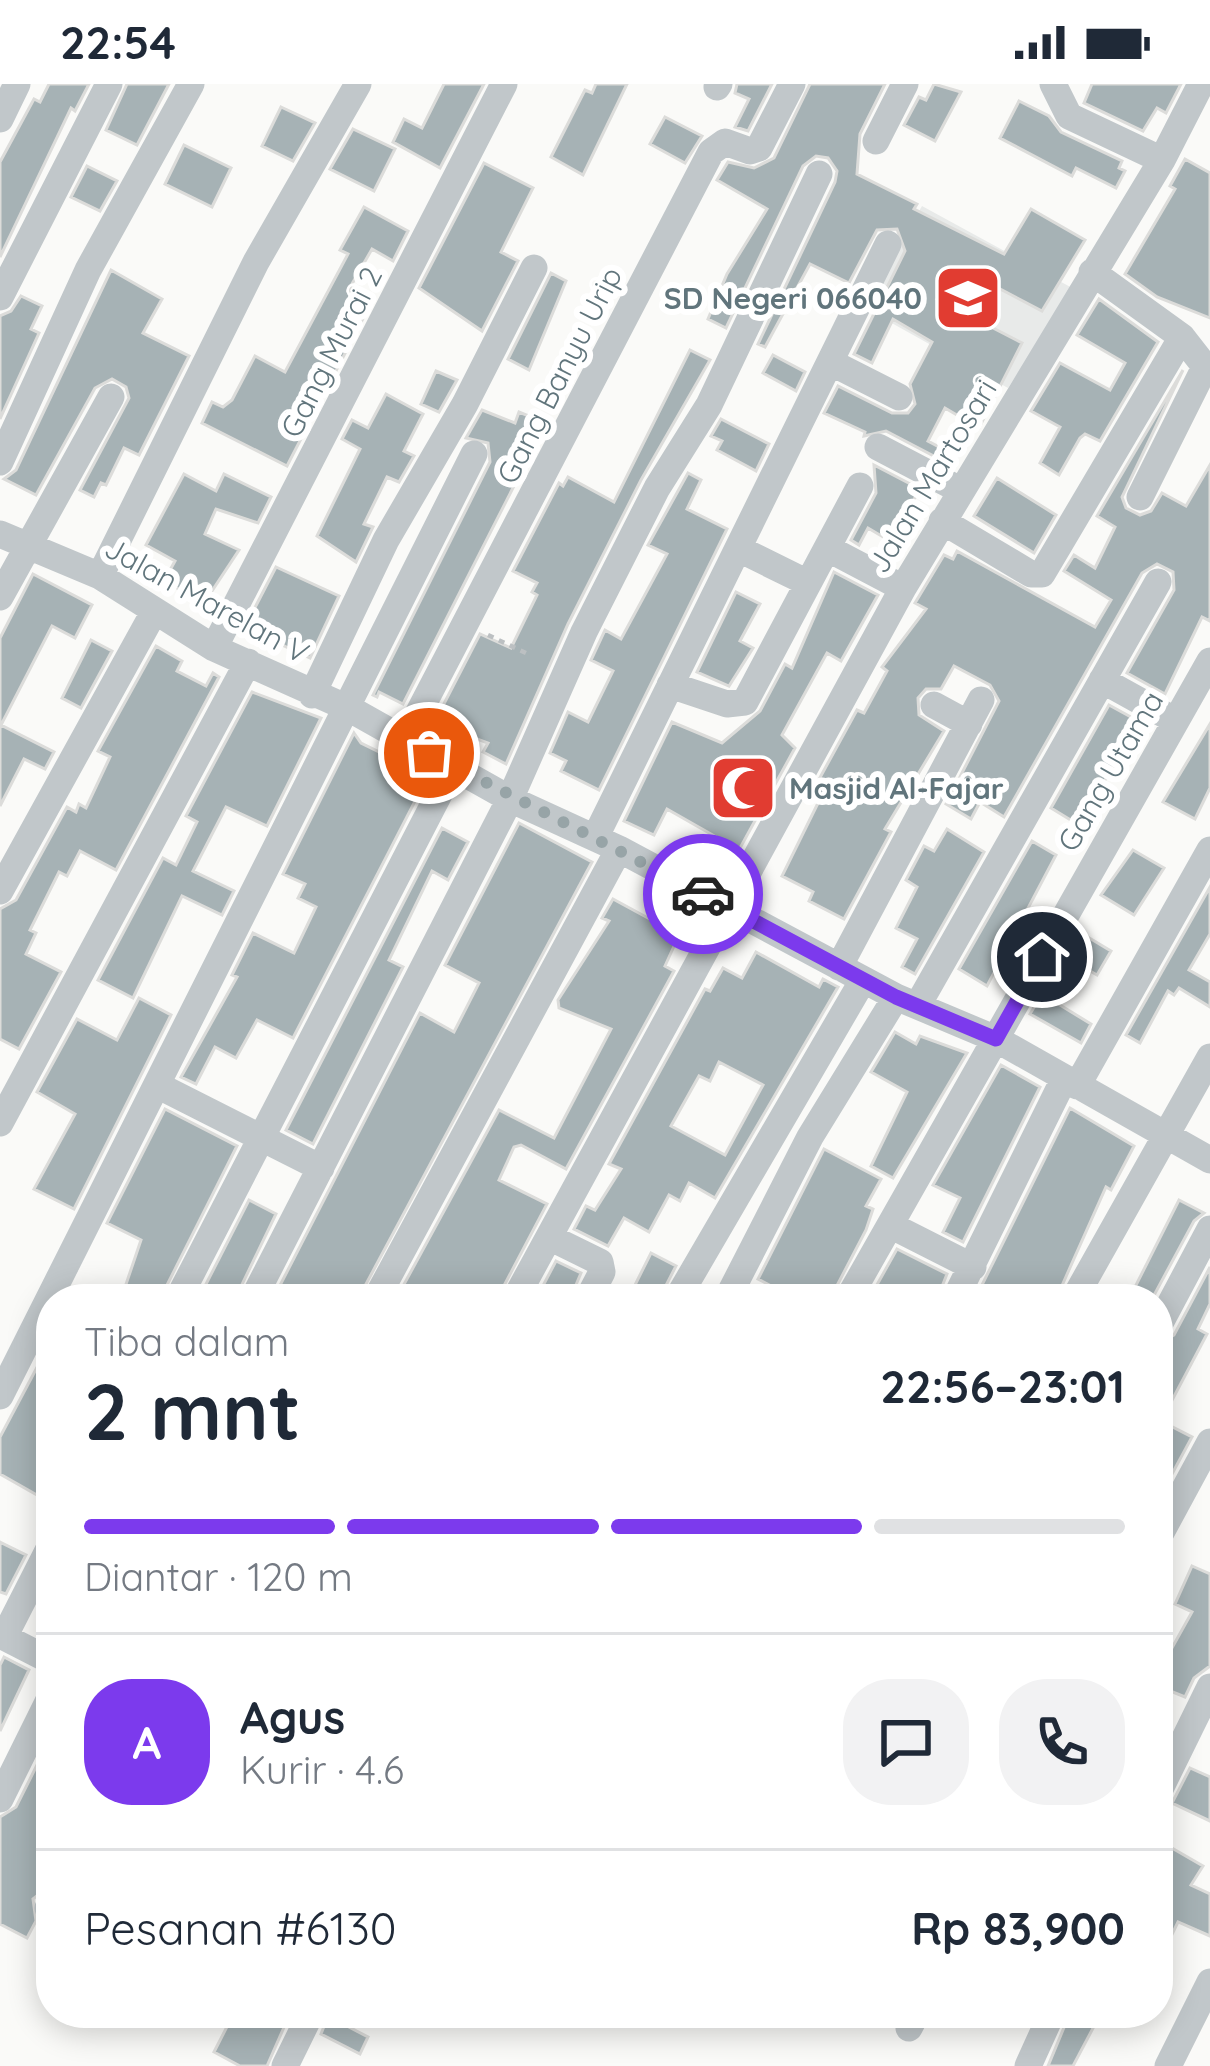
<!DOCTYPE html>
<html lang="id">
<head>
<meta charset="utf-8">
<style>
	body { margin:0; font-family:Quicksand,sans-serif; background:#f2f2f3; color:#1f2937; height:100vh; display:flex; flex-direction:column; font-size:45px; white-space:nowrap }
	* { box-sizing:border-box; margin:0 }
	p { font-size:39px; color:#747a83 }
	.icon { flex:none; width:66px; height:66px; fill:none; stroke:currentColor; stroke-width:2; stroke-linecap:round; stroke-linejoin:round }
	.map { position:relative; flex:1; overflow:hidden }
	.side { position:absolute; left:36px; top:1200px; width:1137px; height:744px; display:flex; flex-direction:column; background:#fff; border-radius:48px; box-shadow:0 6px 30px #0003 }
	.side>* { flex:none }
	.pin { position:absolute; display:grid; place-items:center; width:102px; height:102px; color:#fff; margin:-51px; border:6px solid #fff; border-radius:50%; box-shadow:0 3px 12px #0007 }
	.courier { position:absolute; display:grid; place-items:center; width:120px; height:120px; margin:-60px; border:9px solid #7c3aed; border-radius:50%; background:#fff; color:#222; box-shadow:0 3px 15px #0007 }
	.head em { font-style:normal; font-weight:800 }
	.head div { display:flex; flex-direction:column-reverse }
	.head { display:flex; align-items:center; justify-content:space-between; height:204px; padding:0 48px }
	h1 { font-size:78px; font-weight:800; line-height:90px }
	.bar { display:grid; grid-template-columns:repeat(4,1fr); gap:18px 12px; align-content:center; height:144px; padding:0 48px }
	.bar i { height:15px; border-radius:9px; background:#e0e1e3 }
	.bar .on { background:#7c3aed }
	.bar p { grid-column:span 4 }
	.line { display:flex; align-items:center; gap:30px; padding:0 48px; border-top:3px solid #e0e1e3 }
	.line div { flex:1 }
	.round { display:grid; place-items:center; flex:none; width:126px; height:126px; border-radius:48px; background:#f2f2f3 }
	.status { display:flex; justify-content:space-between; align-items:center; height:84px; padding:0 60px; background:#fff; direction:ltr }
	.status svg { height:33px; fill:currentColor }
	.map>svg:first-child { display:block }
</style>
</head>
<body>
<div class="status"><b>22:54</b><svg viewBox="0 0 49 12"><path d="M0 12V9h3v3zM5 12V6h3v6zM10 12V3h3v9zM15 12V0h3v12zM26 1h20v11H26zM47 4h2v5h-2z"/></svg></div>
<div class="map">
<svg width="1210" height="1982" viewBox="0 0 1210 1982">
	<rect width="100%" height="100%" fill="#fafaf8"/>
	<!-- built -->
	<path fill="#e8eae9" d="M922,122l152,83 -66,99 -145,-81z"/>
	<!-- building -->
	<path fill="#a6b2b5" stroke="#dcdcda" stroke-width="3" fill-rule="evenodd" d="M49,0h40l-14,27 -4,-3 -71,149v-95l34,-63 6,3z
		M127,0h42l-32,61 -31,-15z
		M444,0h40l-44,84 -47,-26 11,-23 18,9z
		M596,0h31l-44,91 -32,-18 34,-67 7,3z
		M737,0h35l-24,47 -13,-4 14,-28 -14,-6z
		M810,0h75l-25,50 -3,40 60,30 -3,5 90,45 27,-45 54,31 -43,71 -82,-43 -23,31 85,44 -43,85 -34,-20 -17,33 28,15 -5,9 -65,-34 -22,5 1,-4 -41,-19 14,-27 54,27h16l7,-9 -5,-20 22,-42 -39,-23 -21,44 -18,-9 51,-103 -8,-22 -20,1 -28,53 -39,-19 -45,83 -7,-3 77,-162 2,-11 -9,-13 -12,-2 -13,10 -77,162 -18,-9 19,-45 40,-65 -50,-29 11,-18 26,6 20,-10z
		M934,0l27,8 -26,49 -31,-16 15,-28 7,3z
		M1092,0h89l-15,29 -9,-5 -14,23 -59,-28z
		M1019,17l30,15 12,16 61,29 -3,7 6,3 -9,17 -40,-20 -4,8 -72,-38z
		M281,23l34,16 -22,38 -31,-15z
		M665,33l37,19 -17,27 -35,-19z
		M353,45l42,20 -21,42 -44,-22z
		M184,61l47,23 -19,39 -47,-23z
		M1185,75l25,14v145l-53,-21 -32,-23 50,-85 -5,-3z
		M484,79l49,25 -32,64 17,9 -36,70 -63,-43z
		M87,82l30,15 -17,30 -29,-14z
		M364,123l44,24 -15,30 -21,-12 -24,42 23,12 -84,163 -85,-43 10,-21 11,5 9,-7 23,-44 30,16 63,-118 -8,-4z
		M111,186l51,29 -19,34 46,23 -50,99 -15,-7 -18,37 -5,-2 -7,14 -14,-7 49,-92 -3,-11 -14,-8 -17,9 -59,107 -32,-16 12,-9z
		M551,189l15,8 -37,89 -21,-11z
		M21,212l21,10 -11,23 8,4 -39,86v-103l11,-5z
		M1099,215l59,43 -58,99 -15,-7 -5,4 -21,37 -19,-12 20,-36 -29,-16 29,-48 50,27 15,-27 -48,-28z
		M690,266l20,10 -69,120 -73,144 -62,140 -23,-12 5,-9 -54,-20 46,-89 31,14 26,-53 -5,-3 5,-9 -24,-12 46,-88 4,3 5,-9 46,25z
		M773,271l32,17 -9,19 -33,-18z
		M1183,286l-61,127 4,11 14,7 11,-4 11,-18 24,13 24,-41v156l-8,-4 -37,77 -38,-21 47,-83 -1,-18 -16,-8 -15,9 -138,244 -24,-15 -9,17 -25,-15 53,-103 -9,-16 -36,-19 -13,23h-15l-8,9 1,17 25,16 -59,98 6,3 -47,87 -35,-18 4,-9 -31,-16 38,-77 -9,-5 46,-84 7,3 23,-42 -5,-4 44,-58 -11,-6 29,-48 9,4 4,-8 138,76 16,-27 -47,-29 10,-16 21,13 20,-41 -18,-11z
		M436,287l21,9 -18,32 -18,-8z
		M386,310l37,20 -19,37 10,5 -15,26 -12,-5 -23,47 9,3 -17,35 -39,-26 43,-87 -18,-10 10,-19 16,8z
		M482,326l33,13 4,-11 27,11 -143,281 -24,-12 -2,5 -4,-2 117,-233 -2,-19 -22,-5z
		M721,335l48,25 -13,27 -39,-21 5,-9 -11,-5z
		M874,381l46,24 -30,52 -22,-13 -9,17 -8,-5 25,-47z
		M688,389l13,7 -14,29 40,20 -128,261 -38,-19 5,-10 -16,-8 18,-41 20,10 25,-51 -22,-11 14,-30 16,9 46,-85 -19,-9z
		M184,390l32,17 8,-17 47,23 -13,26 -42,-14 -11,25 34,16 -35,53 -40,-22 11,-20 -29,-16z
		M997,394l59,37 -22,38 -60,-37z
		M276,483l63,29 -29,62 -32,-15 2,-4 -31,-20z
		M834,488l44,23 -37,66 -14,-8 -45,82 13,13 -56,102 -72,-41 -13,26 -30,-14 48,-99 50,21 38,-32 25,-47 7,4z
		M33,490l59,31 -17,33 -23,-12 -51,99 53,27 -9,17 -21,-10 -24,47v-168z
		M736,508l24,12 -20,37 13,7 -24,38 -32,-14z
		M91,556l21,11 -31,57 -19,-10z
		M156,562l26,15 -5,10 29,15 7,-13 6,4 -103,193 -36,-19 -13,25 -8,-4 -29,58 6,3 -10,21 35,18 -42,77 -19,-10v-130l16,-9 51,-93 9,5 3,-8 7,4 24,-51 -12,-6z
		M252,608l69,26 -54,108 -41,-19 -33,64 41,20 -12,24 -40,-19 -49,102 -35,-18 65,-122 13,7 21,-43 -11,-6z
		M1109,621l31,17 -44,73 9,6 -18,29 -36,-22z
		M1210,640v64l-15,31 -32,-17z
		M354,649l7,10 67,33 -135,262 -36,-18 -21,38 -21,-11 -19,37 -15,-7 56,-100 -5,-2 21,-42 41,20 22,-46 -18,-9 7,-14 -22,-10z
		M519,739l73,39 -234,437h-85l147,-286 34,19 25,-49 -34,-18z
		M442,744l26,14 -20,38 -16,-9 -43,89 14,7 -90,177 -27,-14z
		M947,745l37,23 -69,122 -13,-7 15,-28 -21,-11 21,-41 -11,-7 18,-34 10,5z
		M1032,757l24,14 -69,131 -28,-17z
		M1133,766l31,18 -30,47 -33,-20z
		M1210,803v47l-21,36 21,12v25l-31,-19 -5,7 -6,-4 -28,52 -14,-8z
		M613,815l46,25 4,-9 21,9 -19,42 9,5 -108,198 -45,-24 -7,2 -15,33 48,24 -50,95h-101l103,-189 55,28 57,-109 -52,-21 -1,-8 51,-79 -7,-3z
		M1081,849l30,18 -14,24 -31,-18z
		M756,868l63,35 4,-8 15,8 -123,211 -26,-15 -9,18 -11,-6 -20,37 -25,-14 -16,28 -34,-17 12,-23 9,4 26,-41 -12,-5 96,-175 5,2 13,-23 19,10zM719,978l44,23 -38,70 -54,-29 28,-50 11,5z
		M1042,910l49,30 -10,19 -51,-29z
		M139,914l32,17 -97,194 -40,-20 41,-75 -38,-22 40,-73 40,21z
		M895,948l21,12 4,-8 47,17 -74,125 -22,-12 36,-74 -36,-20z
		M1001,981l39,22 -77,155 -20,-10 17,-34 -27,-13z
		M1070,1024l64,38 -23,44 -5,-3 -50,112h-23l-17,-8 -4,8h-37z
		M165,1025l72,37 -77,153h-39l20,-59 -34,-17z
		M824,1065l57,30 -15,27 7,3 -7,21 -36,69h-34l-38,-20z
		M249,1116l27,14 -41,85h-21l-12,-7z
		M1179,1116l25,13 -10,8 -42,78h-23z
		M897,1165l50,25 -10,25h-68z
		M651,1169l25,13 -17,33h-31z
		M556,1177l25,12 -11,26h-34z
		M1210,1183v37l-12,25 9,5 -46,87 31,16 -33,61 -1,-153 16,-10z
		M51,1257v162l-51,-29v-37z
		M0,1458l26,13 -20,39 -6,-2z
		M1192,1482l18,8v92l-16,12 -9,19 -27,-11v-13l34,-61 -17,-8z
		M4,1573l25,13 -29,61v-66z
		M51,1653v148l-18,14 3,22 -9,17 -27,-14v-107l16,-10z
		M1190,1684l20,9v44l-38,-18z
		M1158,1756l45,26 -12,19 19,9v42l-32,-14 -20,41z
		M234,1929h28l23,12 -18,41h-27l-26,-14z
		M1070,1929h31l-28,53h-25z
		M328,1932l40,21 -8,17 -39,-20z"/>
	<g fill="none" stroke-linecap="round" stroke-linejoin="round">
		<!-- path -->
		<path stroke="#bcc0c2" stroke-width="4.5" stroke-dasharray="6 6" stroke-linecap="butt" d="M488,551l42,20"/>
		<!-- minor -->
		<path stroke="#c1c7ca" stroke-width="27" d="M1053,0l16,32 93,44
			M717,3l2,-3
			M0,35l17,-35
			M876,57l29,-57
			M1092,188l90,65
			M0,213l109,-213
			M830,278l69,35
			M878,363l82,43
			M0,378l88,-192 103,-186
			M1140,413l66,-132
			M942,437l89,53h11l140,-237 28,36
			M0,450l100,42 114,72 136,61 160,90 109,50 277,148 100,42 214,121
			M827,464l76,40
			M739,465l67,33
			M100,492l156,-314 102,-178
			M0,513l111,-200
			M214,564l290,-564
			M1102,596l74,41
			M670,601l57,19 18,-2 115,-216
			M312,611l74,-155 79,-136 69,-136
			M934,621l35,19
			M405,655l306,-587 14,-10 25,9 9,-3 33,-64
			M595,754l293,-594
			M692,804l19,-37
			M0,807l154,-279
			M839,883l142,-267
			M919,919l239,-421
			M159,1002l162,82
			M1077,1002l133,-236
			M0,1039l248,-461
			M890,1141l83,42
			M549,1153l51,25 2,10 -14,27
			M178,1215l275,-532
			M253,1215l257,-500 74,-167 73,-144 52,-83 110,-231
			M376,1215l243,-450
			M515,1215l388,-711 259,-428 39,-76
			M677,1215l186,-319
			M727,1215l83,-162 86,-140
			M848,1215l362,-638
			M955,1215l109,-220
			M1074,1215l136,-242
			M1158,1243l52,-98
			M0,1312l474,-942
			M1158,1454l52,-96
			M51,1461l-47,92 47,24
			M1158,1709l52,-106
			M0,1715l51,-103
			M48,1824l3,-5
			M909,1944l8,-15
			M285,1982l26,-53
			M1028,1982l24,-53
			M1168,1982l42,-84"/>
	</g>
	<g fill="none" stroke-linecap="round" stroke-linejoin="round">
		<!-- done -->
		<path stroke="#97a4a7" stroke-width="12" stroke-dasharray="0 21.6" d="M429,669l274,141"/>
		<!-- route -->
		<path stroke="#7c3aed" stroke-width="15" d="M703,810l193,103 100,42 46,-82"/>
	</g>
	<!-- icons -->
	<defs>
		<symbol id="school-square" viewBox="-11 -11 22 22"><rect x="-9" y="-9" width="18" height="18" rx="4" fill="#e13c31" stroke="#fff"/><path d="M0-5L7-2L0 1L-7-2ZM-4 1L0 2.5L4 1V4Q0 6-4 4Z" fill="#fff"/></symbol>
		<symbol id="mosque-square" viewBox="-11 -11 22 22"><rect x="-9" y="-9" width="18" height="18" rx="4" fill="#e13c31" stroke="#fff"/><path d="M3.5-4.9A6 6 0 1 0 3.5 4.9A5 5 0 1 1 3.5-4.9Z" fill="#fff"/></symbol>
	</defs>
	<g fill-rule="evenodd">
		<use href="#school-square" x="930" y="176" width="76" height="76"/>
		<use href="#mosque-square" x="705" y="666" width="76" height="76"/>
	</g>
	<g text-anchor="middle" dominant-baseline="central" stroke-width="12" stroke-linejoin="round" paint-order="stroke">
		<!-- poi labels -->
		<g font-size="30" font-weight="bold" fill="#61757c" stroke="#fff" text-anchor="end">
			<text x="922" y="214">SD Negeri 066040</text>
			<text x="789" y="704" text-anchor="start">Masjid Al-Fajar</text>
		</g>
		<!-- street labels -->
		<g font-size="30" fill="#61757c" stroke="#fff">
			<text transform="translate(331 268) rotate(-63)">Gang Murai 2</text>
			<text transform="translate(559 291) rotate(-63)">Gang Banyu Urip</text>
			<text transform="translate(932 392) rotate(-59)">Jalan Martosari</text>
			<text transform="translate(207 516) rotate(29)">Jalan Marelan V</text>
			<text transform="translate(1110 687) rotate(-60)">Gang Utama</text>
		</g>
	</g>
</svg>
<div class="pin" style="left:429px;top:669px;background:#ea580c"><svg class="icon" aria-label="bag" viewBox="0 0 24 24"><path d="M5 8h14l-1 12H6zM9 8a3 3 0 0 1 6 0"/></svg></div>
<div class="pin" style="left:1042px;top:873px;background:#1f2937"><svg class="icon" aria-label="home" viewBox="0 0 24 24"><path d="M3 11l9-7 9 7M6 9v11h12V9"/></svg></div>
<div class="courier" style="left:703px;top:810px"><svg class="icon" aria-label="car" viewBox="0 0 24 24"><path d="M5 17H2v-5l4-1 3-4h7l3 4 3 1v5h-3M9 17h6M6 11h13"/><circle cx="7" cy="17" r="2"/><circle cx="17" cy="17" r="2"/></svg></div>
<section class="side">
<div class="head"><div><h1>2 mnt</h1><p>Tiba dalam</p></div><em>22:56–23:01</em></div>
<div class="bar"><i class="on"></i><i class="on"></i><i class="on"></i><i></i><p>Diantar · 120 m</p></div>
<div class="line" style="height:216px"><b class="round" style="background:#7c3aed;color:#fff">A</b><div><b>Agus</b><p>Kurir · 4.6</p></div><a class="round"><svg class="icon" aria-label="chat" viewBox="0 0 24 24"><path d="M4 5h16v11H9l-5 4z"/></svg></a><a class="round"><svg class="icon" aria-label="phone" viewBox="0 0 24 24"><path d="M5 4h4l2 5-3 2q2 4 5 5l2-3 5 2v4C11 20 4 13 5 4z"/></svg></a></div>
<div class="line" style="height:156px"><div>Pesanan #6130</div><b>Rp 83,900</b></div>
</section>
</div>
</body>
</html>
